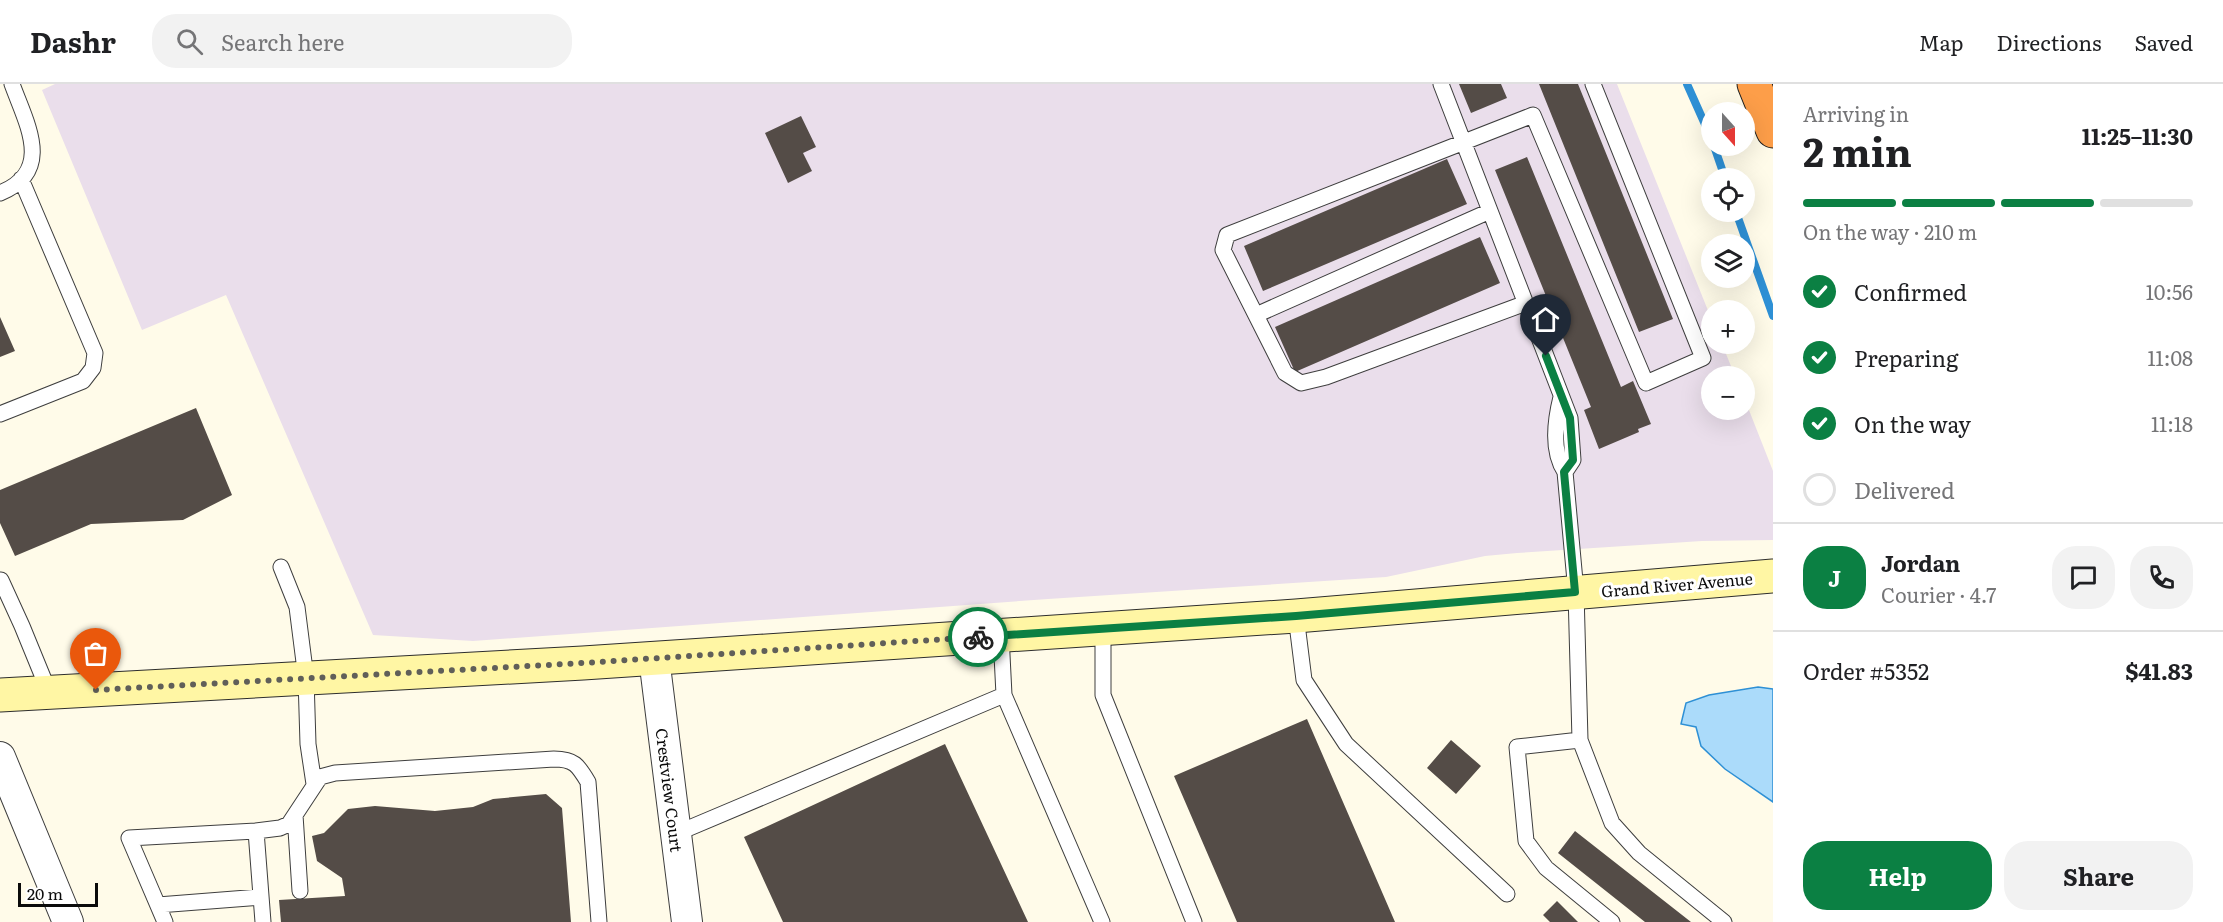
<!DOCTYPE html>
<html lang="en">
<head>
<meta charset="utf-8">
<style>
	body { margin:0; font-family:Literata,serif; background:#f2f2f2; color:#202124; height:100vh; display:flex; flex-direction:column; font-size:22px; white-space:nowrap }
	* { box-sizing:border-box; margin:0 }
	p { font-size:20px; color:#757577 }
	.icon { flex:none; width:33px; height:33px; fill:none; stroke:currentColor; stroke-width:2; stroke-linecap:round; stroke-linejoin:round }
	.map { position:relative; flex:1; overflow:hidden }
	.panel { display:flex; flex-direction:column; background:#fff; width:450px }
	.panel>* { flex:none }
	.needle { width:39px; rotate:159deg }
	.tools { position:absolute; left:1701px; top:18px; display:grid; gap:12px }
	.tools a { display:grid; place-items:center; width:54px; height:54px; border-radius:50%; background:#fff; box-shadow:0 6px 24px #0002; font-size:30px }
	.scale { position:absolute; left:18px; bottom:15px; width:80px; box-sizing:border-box; padding-left:6px; border:3px solid #0b0b0b; border-top:0; font-size:16px; line-height:21px; white-space:nowrap; color:#0b0b0b; -webkit-text-stroke:4px #fff; paint-order:stroke }
	.pin { position:absolute; display:grid; place-items:center; width:51px; height:51px; color:#fff; margin:-62px -26px; border-radius:50% 50% 50% 0; rotate:-45deg; box-shadow:0 0 6px #0007 }
	.pin .icon { rotate:45deg }
	.courier { position:absolute; display:grid; place-items:center; width:60px; height:60px; margin:-30px; border:4px solid #0b8043; border-radius:50%; background:#fff; color:#222; box-shadow:0 2px 8px #0007 }
	.summary em { font-style:normal; font-weight:700 }
	.summary div { display:flex; flex-direction:column-reverse }
	.summary { display:flex; align-items:center; justify-content:space-between; height:102px; padding:0 30px }
	h1 { font-size:39px; font-weight:700; line-height:45px }
	.bar { display:grid; grid-template-columns:repeat(4,1fr); gap:9px 6px; align-content:center; height:72px; padding:0 30px }
	.bar i { height:8px; border-radius:4px; background:#e0e0e0 }
	.bar .active { background:#0b8043 }
	.bar p { grid-column:span 4 }
	.line { display:flex; align-items:center; gap:15px; padding:0 30px; border-top:2px solid #e0e0e0 }
	.line div { flex:1 }
	.round { display:grid; place-items:center; flex:none; width:63px; height:63px; border-radius:24px; background:#f2f2f2 }
	ol { padding:0 30px; list-style:none }
	li { display:flex; align-items:center; gap:18px; height:66px }
	li p { margin-inline-start:auto }
	li .icon { padding:6px; border-radius:50%; background:#0b8043; color:#fff; stroke-width:4 }
	li:last-child { color:#757577 }
	li i { width:33px; height:33px; border:3px solid #e0e0e0; border-radius:50% }
	.action { display:flex; gap:12px; margin-top:auto; padding:12px 30px }
	.action a { flex:1; height:69px; border-radius:24px; background:#0b8043; color:#fff; font-size:24px; font-weight:700; line-height:69px; text-align:center }
	.action a+a { background:#f2f2f2; color:#202124 }
	header { display:flex; align-items:center; gap:36px; box-sizing:border-box; height:84px; padding:0 30px; background:#fff; border-bottom:2px solid #e0e0e0 }
	header strong { font-size:28px }
	nav { display:flex; gap:33px; margin-inline-start:auto; font-size:21px }
	.search { width:420px; height:54px; background:#f2f2f2; display:flex; align-items:center; gap:15px; box-sizing:border-box; padding:0 21px; border-radius:24px; color:#757577; font-size:22px }
	main { display:flex; flex:1; min-height:0 }
	.map>svg:first-child { display:block }
</style>
</head>
<body>
<header>
<strong>Dashr</strong>
<div class="search"><svg class="icon" aria-label="search" viewBox="0 0 24 24"><circle cx="10" cy="10" r="6"/><path d="M15 15l6 6"/></svg>Search here</div>
<nav><a>Map</a><a>Directions</a><a>Saved</a></nav>
</header>
<main>
<div class="map">
<svg width="1773" height="838" viewBox="0 0 1773 838">
	<rect width="100%" height="100%" fill="#fffbe9"/>
	<!-- industrial -->
	<path fill="#eadeeb" d="M55,0h1562l94,234 1,26h10l13,32h-23v34h32l1,-10 28,71v69l-71,1 -185,12 -32,3 -99,21 -338,22 -464,34 -111,8 -100,-6 -147,-340 -84,35 -100,-240z"/>
	<!-- water -->
	<path fill="#abdbfa" stroke="#2e90d5" stroke-width="1.5" d="M1758,603l15,2v113l-48,-33 -24,-23 -5,-19 -15,-3 5,-21 23,-8z"/>
	<g fill="none" stroke-linecap="round" stroke-linejoin="round">
		<!-- stream -->
		<path stroke="#2e90d5" stroke-width="8" d="M1687,0l25,56
			M1714,62l11,32
			M1736,128l37,104"/>
	</g>
	<!-- building -->
	<path fill="#544c47" d="M1459,0h42l6,14 -36,15z
		M1539,0h39l95,235 -34,13z
		M801,32l15,31 -13,6 9,18 -24,12 -23,-50z
		M1527,73l94,230 12,-6 18,43 -13,5 1,3 -40,17 -15,-39 7,-3 -96,-237z
		M1447,75l20,45 -204,87 -19,-45z
		M1480,153l20,46 -205,89 -20,-45z
		M0,233l15,34 -15,6z
		M196,324l36,87 -49,25 -92,4 -76,32 -15,-33v-33z
		M1307,635l88,203h-158l-63,-146z
		M1451,656l30,26 -25,28 -29,-26z
		M945,660l83,178h-245l-39,-85z
		M546,710l16,14 9,114h-290l-2,-22 66,-4 -3,-18 -25,-17 -5,-25 12,-3 24,-24 27,-3 60,5 38,-4 20,-8z
		M1575,747l116,91h-46l-87,-69z
		M1557,817l21,21h-28l-7,-7z"/>
	<g fill="none" stroke-linecap="round" stroke-linejoin="round">
		<defs>
			<path id="service" d="M1441,0l129,334 3,42 -8,12
				M0,109c55,-22 26,-70 12,-109
				M1526,219l-200,74 -25,6 -16,-10 -62,-123 4,-15 306,-120 113,268 57,-25 -110,-274
				M1256,231l234,-104
				M1561,313c-6,24 -10,54 4,75l11,120 4,148 32,83 27,30 85,69
				M0,330l83,-33 10,-13 2,-15 -74,-174
				M281,483l16,40 9,71 2,66 6,40
				M1,496l21,46 27,66
				M1296,532l8,64 42,64 161,150
				M1103,544v67l91,227
				M1001,551l3,60 98,227
				M1580,656l-63,7 9,94 20,27 66,54
				M295,731l5,76
				M675,750l329,-139
				M158,821l103,-8
				M165,838l-36,-84 127,-7
				M263,838l-7,-91 24,-3 9,-4 31,-47 15,-4 219,-14c20,0 24,6 34,23l11,140"/>
			<path id="minor" d="M654,574l33,264
				M0,673l68,165"/>
			<path id="secondary" d="M0,611l583,-32 713,-47 477,-40"/>
			<path id="motorway" d="M1754,0l19,47"/>
		</defs>
		<!-- service casing -->
		<use href="#service" stroke="#3e3e3e" stroke-width="17"/>
		<!-- minor casing -->
		<use href="#minor" stroke="#3e3e3e" stroke-width="32"/>
		<!-- secondary casing -->
		<use href="#secondary" stroke="#2d2d2d" stroke-width="35"/>
		<!-- motorway casing -->
		<use href="#motorway" stroke="#1c1c1c" stroke-width="35"/>
		<!-- service -->
		<use href="#service" stroke="#fff" stroke-width="15"/>
		<!-- minor -->
		<use href="#minor" stroke="#fff" stroke-width="30"/>
		<!-- secondary -->
		<use href="#secondary" stroke="#fff6a4" stroke-width="33"/>
		<!-- motorway -->
		<use href="#motorway" stroke="#fd9e49" stroke-width="33"/>
	</g>
	<g fill="none" stroke-linecap="round" stroke-linejoin="round">
		<!-- done -->
		<path stroke="#605f59" stroke-width="6" stroke-dasharray="0 10.8" d="M96,606l487,-27 395,-26"/>
		<!-- route -->
		<path stroke="#0b8043" stroke-width="8" d="M978,553l318,-21 279,-24 -11,-120 9,-12 -3,-42 -24,-62"/>
	</g>
	<g text-anchor="middle" dominant-baseline="central" stroke-width="6" stroke-linejoin="round" paint-order="stroke">
		<!-- street labels -->
		<g font-size="16" fill="#0b0b0b" stroke="#fff">
			<text transform="translate(1677 500) rotate(-5)">Grand River Avenue</text>
			<text transform="translate(670 706) rotate(83)">Crestview Court</text>
		</g>
	</g>
</svg>
<div class="tools">
<a><svg class="needle" viewBox="-14 -14 28 28"><path d="M0-13l5 13h-10z" fill="#e53935"/><path d="M0 13l5-13h-10z" fill="#757577"/></svg></a>
<a><svg class="icon" aria-label="locate" viewBox="0 0 24 24"><circle cx="12" cy="12" r="6"/><path d="M12 2v4M12 18v4M2 12h4M18 12h4"/></svg></a>
<a><svg class="icon" aria-label="layers" viewBox="0 0 24 24"><path d="M12 4l9 5-9 5-9-5zM3 14l9 5 9-5"/></svg></a>
<a>+</a>
<a>−</a>
</div>
<div class="scale">20 m</div>
<div class="pin" style="left:96px;top:606px;background:#ea580c"><svg class="icon" aria-label="bag" viewBox="0 0 24 24"><path d="M5 8h14l-1 12H6zM9 8a3 3 0 0 1 6 0"/></svg></div>
<div class="pin" style="left:1546px;top:272px;background:#1f2937"><svg class="icon" aria-label="home" viewBox="0 0 24 24"><path d="M3 11l9-7 9 7M6 9v11h12V9"/></svg></div>
<div class="courier" style="left:978px;top:553px"><svg class="icon" aria-label="bike" viewBox="0 0 24 24"><circle cx="6" cy="16" r="4"/><circle cx="18" cy="16" r="4"/><path d="M6 16l4-8h5l3 8M10 8l3 8H6M13 5h3"/></svg></div>
</div>
<section class="panel">
<div class="summary"><div><h1>2 min</h1><p>Arriving in</p></div><em>11:25–11:30</em></div>
<div class="bar"><i class="active"></i><i class="active"></i><i class="active"></i><i></i><p>On the way · 210 m</p></div>
<ol>
<li><svg class="icon" aria-label="check" viewBox="0 0 24 24"><path d="M5 12l5 5 9-10"/></svg>Confirmed<p>10:56</p></li>
<li><svg class="icon" aria-label="check" viewBox="0 0 24 24"><path d="M5 12l5 5 9-10"/></svg>Preparing<p>11:08</p></li>
<li><svg class="icon" aria-label="check" viewBox="0 0 24 24"><path d="M5 12l5 5 9-10"/></svg>On the way<p>11:18</p></li>
<li><i></i>Delivered</li>
</ol>
<div class="line" style="height:108px"><b class="round" style="background:#0b8043;color:#fff">J</b><div><b>Jordan</b><p>Courier · 4.7</p></div><a class="round"><svg class="icon" aria-label="chat" viewBox="0 0 24 24"><path d="M4 5h16v11H9l-5 4z"/></svg></a><a class="round"><svg class="icon" aria-label="phone" viewBox="0 0 24 24"><path d="M5 4h4l2 5-3 2q2 4 5 5l2-3 5 2v4C11 20 4 13 5 4z"/></svg></a></div>
<div class="line" style="height:78px"><div>Order #5352</div><b>$41.83</b></div>
<div class="action"><a>Help</a><a>Share</a></div>
</section>
</main>
</body>
</html>
